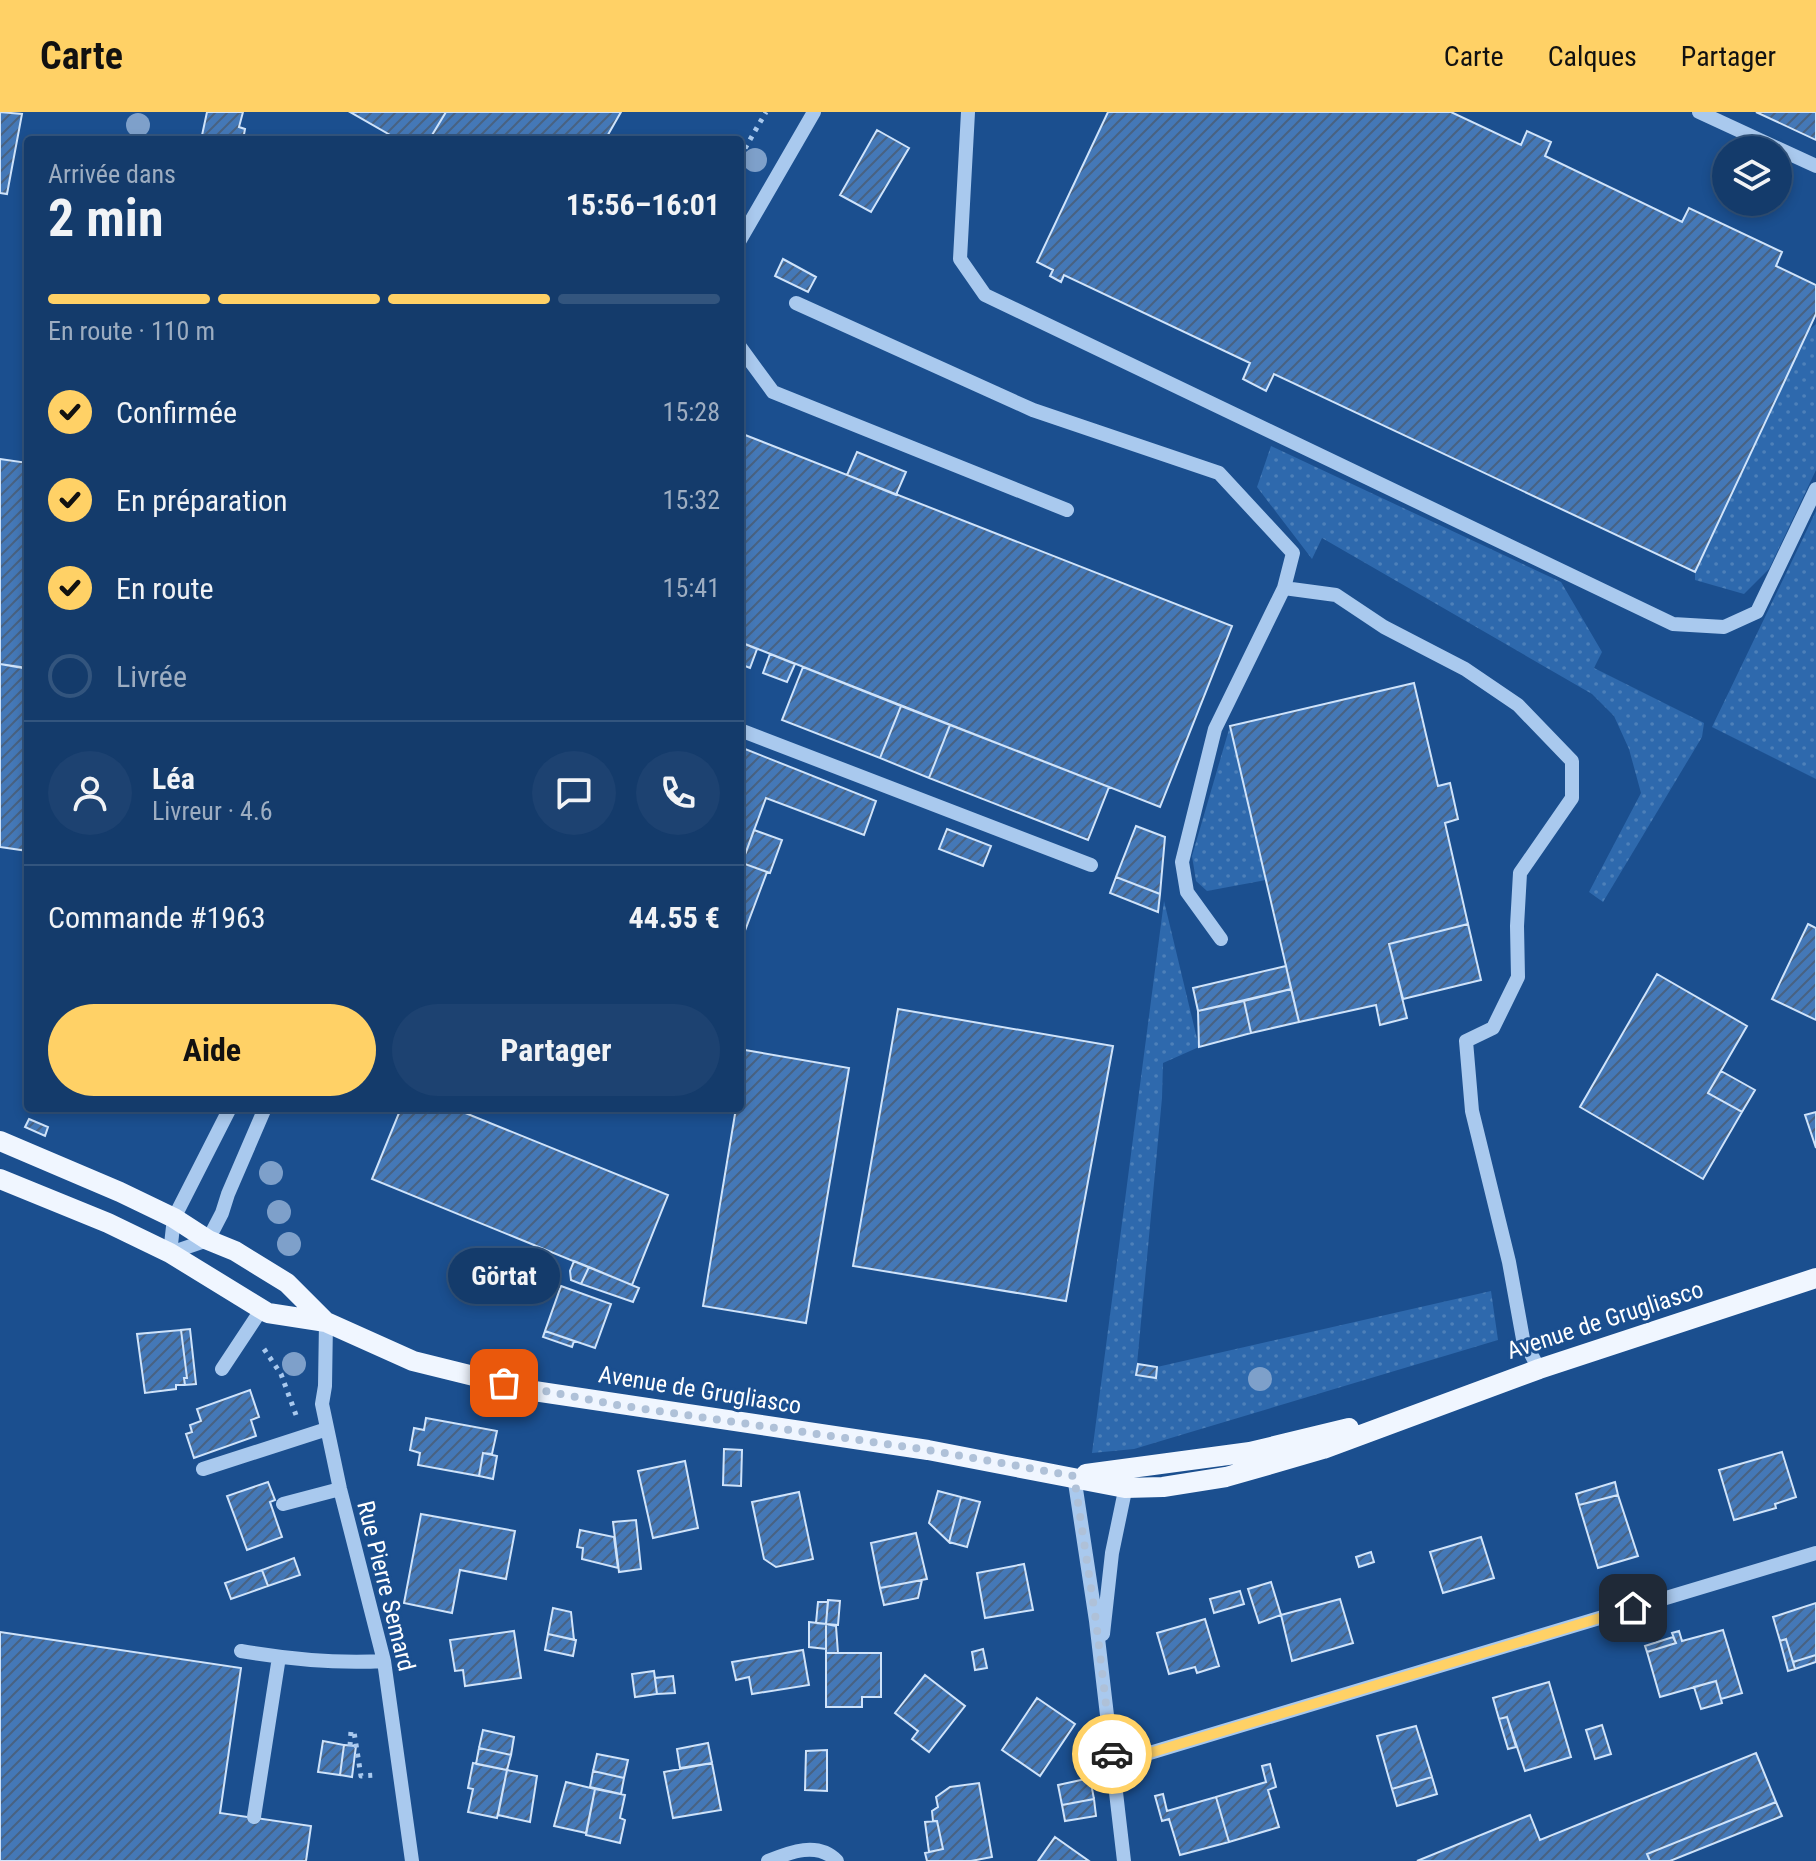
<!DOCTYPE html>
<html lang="fr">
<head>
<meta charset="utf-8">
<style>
	body { margin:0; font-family:"Roboto Condensed",sans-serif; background:#1d4271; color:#f1f3f6; height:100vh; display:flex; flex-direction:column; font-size:30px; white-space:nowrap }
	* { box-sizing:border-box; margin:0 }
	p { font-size:26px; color:#9dadc1 }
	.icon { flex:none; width:44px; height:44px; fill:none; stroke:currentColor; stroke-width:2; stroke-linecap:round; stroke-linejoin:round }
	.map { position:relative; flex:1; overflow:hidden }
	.panel { position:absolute; left:24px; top:24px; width:720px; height:976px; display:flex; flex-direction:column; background:#143b6b; border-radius:8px; box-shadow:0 4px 12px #0003,0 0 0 2px #33557e }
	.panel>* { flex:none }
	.controls { position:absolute; left:1712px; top:24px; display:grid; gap:16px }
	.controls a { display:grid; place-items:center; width:80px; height:80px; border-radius:50%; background:#143b6b; box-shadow:0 4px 12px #0003,0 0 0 2px #33557e; font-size:40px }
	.pin { position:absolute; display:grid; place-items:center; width:68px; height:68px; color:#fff; margin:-34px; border-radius:16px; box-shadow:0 4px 12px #0006 }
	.courier { position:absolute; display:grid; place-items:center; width:80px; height:80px; margin:-40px; border:6px solid #ffd166; border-radius:50%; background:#fff; color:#222; box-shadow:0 2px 10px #0007 }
	.bubble { position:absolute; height:56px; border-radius:28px; background:#143b6b; box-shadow:0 4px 12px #0003,0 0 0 2px #33557e; font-size:26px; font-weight:700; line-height:56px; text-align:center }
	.overview em { font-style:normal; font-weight:700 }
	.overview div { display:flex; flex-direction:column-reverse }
	.overview { display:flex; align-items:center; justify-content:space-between; height:136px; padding:0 24px }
	h1 { font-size:52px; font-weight:700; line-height:60px }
	.bar { display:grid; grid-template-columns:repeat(4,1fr); gap:12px 8px; align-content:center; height:96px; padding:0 24px }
	.bar i { height:10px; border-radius:6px; background:#33557e }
	.bar .current { background:#ffd166 }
	.bar p { grid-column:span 4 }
	.line { display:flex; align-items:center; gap:20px; padding:0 24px; border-top:2px solid #33557e }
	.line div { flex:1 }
	.round { display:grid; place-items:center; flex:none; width:84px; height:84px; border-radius:42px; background:#1d4271 }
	ol { padding:0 24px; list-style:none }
	li { display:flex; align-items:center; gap:24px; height:88px }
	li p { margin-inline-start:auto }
	li .icon { padding:8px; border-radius:50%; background:#ffd166; color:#111; stroke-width:4 }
	li:last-child { color:#9dadc1 }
	li i { width:44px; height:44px; border:4px solid #33557e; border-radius:50% }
	.primary-button { display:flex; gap:16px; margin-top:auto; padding:16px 24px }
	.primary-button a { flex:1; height:92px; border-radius:48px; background:#ffd166; color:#111; font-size:32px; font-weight:700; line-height:92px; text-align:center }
	.primary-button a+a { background:#1d4271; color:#f1f3f6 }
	header { display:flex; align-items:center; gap:48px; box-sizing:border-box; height:112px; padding:0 40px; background:#ffd166; color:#111 }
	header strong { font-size:38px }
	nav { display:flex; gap:44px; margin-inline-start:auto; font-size:28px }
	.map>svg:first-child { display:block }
</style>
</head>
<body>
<header>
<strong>Carte</strong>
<nav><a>Carte</a><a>Calques</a><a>Partager</a></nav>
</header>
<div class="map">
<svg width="1816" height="1749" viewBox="0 0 1816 1749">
	<defs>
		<pattern id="grass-dots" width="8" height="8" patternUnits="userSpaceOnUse" patternTransform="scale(2)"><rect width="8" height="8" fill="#2e69ad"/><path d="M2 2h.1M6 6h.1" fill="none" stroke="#4d80b9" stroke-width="1.8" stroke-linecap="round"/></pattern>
		<pattern id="building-hatch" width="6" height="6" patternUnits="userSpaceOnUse" patternTransform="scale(2)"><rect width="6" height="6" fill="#4478b7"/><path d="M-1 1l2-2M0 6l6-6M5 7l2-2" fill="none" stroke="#486282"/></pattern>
	</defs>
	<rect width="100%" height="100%" fill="#1b4f8f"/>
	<!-- grass -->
	<path fill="url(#grass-dots)" d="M1816,212v146l-47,99 -25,25 -49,-14v-8l113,-241z
		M1271,334l290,136 41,70 -8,16 110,55 -2,14 -99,165 -14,-10 52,-99 -12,-44 -15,-33 -22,-22 -270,-156 -10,21 -55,-72z
		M1816,399v268l-104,-52z
		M1230,614l36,154 -59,11 -11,-10 -4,-25z
		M1164,789l35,146 -36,16 -1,35 -26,277 19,3 2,-11 334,-76 7,49 -364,109 -42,4z"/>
	<!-- building -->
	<path fill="url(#building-hatch)" stroke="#cfe3fa" stroke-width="2" d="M0,0l22,2 -15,80 -7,-1z
		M207,0h36l-4,15 6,2 -2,11h-42z
		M350,0h96l-17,28h-30z
		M446,0h175l-16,28h-176z
		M1108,0h343l70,33 6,-14 24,11 -6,14 137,66 7,-14 93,44 -6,14 40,19v29l-121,258 -421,-198 -8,17 -23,-12 7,-16 -186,-88 -3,7 -11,-6 3,-6 -16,-8z
		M1756,0h60v28z
		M877,18l32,18 -38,64 -31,-17z
		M783,147l33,18 -8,15 -33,-16z
		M740,321l492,193 -72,181 -420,-165z
		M857,340l49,20 -10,23 -49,-20z
		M0,347l28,4v170l-5,35 -23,-4z
		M740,530l17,7 -7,19 -10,-4z
		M770,542l25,10 -8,18 -24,-9z
		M0,552l28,4v183l-28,-4z
		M803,555l98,39 -21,52 -98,-38z
		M1414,571l24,103 12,-3 8,36 -13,4 23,101 -79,20 18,74 -27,7 -4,-20 -77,17 -69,-296z
		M901,594l49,19 -21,53 -49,-20z
		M950,613l159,62 -21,53 -159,-62z
		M740,635l136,54 -12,34 -98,-37 -24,65 25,9 -24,64 -3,-1z
		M1136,714l29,11 -5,57 -44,-17z
		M947,717l44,17 -8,20 -44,-17z
		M754,718l28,10 -12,33 -28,-10z
		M1116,765l44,17 -2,18 -48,-19z
		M1468,812l13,56 -78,19 -14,-55z
		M1808,812l8,4v92l-44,-21z
		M1286,854l5,23 -93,22 -5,-23z
		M1657,862l90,52 -39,67 34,19 -39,67 -123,-72z
		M1291,877l8,33 -48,11 -7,-32z
		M1244,889l7,32 -52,14 -1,-36z
		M898,897l215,37 -47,255 -213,-35z
		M745,938l104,18 -43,255 -103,-17 33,-198h4v-26z
		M1721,959l34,19 -13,22 -34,-19z
		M401,996h52l215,87 -36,90 -260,-106z
		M1816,1000v36l-11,-33z
		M29,1007l19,8 -3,9 -20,-9z
		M574,1149l15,6 -8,17 -10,-4 -1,-9z
		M589,1155l50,21 -6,14 -52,-18z
		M561,1174l50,18 -16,44 -50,-17z
		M190,1217l6,55 -11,1 -1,-7h3l-6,-48z
		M181,1218l6,48h-3l1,7h-9v4l-31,4 -8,-59z
		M545,1219l29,10 -2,6 -29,-10z
		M1138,1252l19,3 -1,11 -20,-3z
		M250,1278l9,27 -8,3 5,16 -62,22 -8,-24 6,-2 -2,-7 11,-4 -4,-12z
		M426,1306l71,13 -5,23 -9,-1 -4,23 -61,-11 2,-12 -10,-3 4,-22 10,2z
		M724,1337l18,1 -1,36 -18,-1z
		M1782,1340l14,45 -21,7 1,4 -42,12 -15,-50z
		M483,1341l14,3 -4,23 -14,-3z
		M685,1349l13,67 -45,10 -15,-67z
		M268,1370l7,18 -5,2 12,35 -35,13 -20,-54z
		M1615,1370l3,13 -39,10 -3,-11z
		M938,1379l23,6 -12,45 -20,-19z
		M799,1380l14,67 -37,8 -12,-8 -12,-57z
		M1618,1383l20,61 -40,12 -19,-63z
		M961,1385l19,5 -13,45 -18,-5z
		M421,1402l94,17 -9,48 -46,-9 -8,43 -48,-10z
		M636,1408l5,49 -22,3 -6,-50z
		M580,1418l34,7 4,31 -36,-9 1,-11 -6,-1z
		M916,1421l11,46 -47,9 -9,-45z
		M1481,1425l13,41 -51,15 -13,-41z
		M1371,1440l3,10 -15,5 -3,-10z
		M294,1446l6,17 -32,11 -6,-16z
		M1024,1452l9,46 -48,8 -8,-45z
		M262,1458l6,16 -37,13 -6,-16z
		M922,1468l-4,18 -34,7 -4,-17z
		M1271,1470l10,33 -22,8 -11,-34z
		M1240,1479l4,13 -30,9 -4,-14z
		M1340,1487l13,44 -61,18 -11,-46z
		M828,1488l12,1 -2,24 -12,-1z
		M818,1490h10l-2,22 -10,-1z
		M1816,1491v52l-23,7 -7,-23 -6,2 -7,-24z
		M553,1496l18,4 3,28 -26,-6z
		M1205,1507l14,47 -22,7 -2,-6 -26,7 -12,-41z
		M809,1510l17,2v25l-17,-2z
		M826,1512l10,2 2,27h-12z
		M1723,1518l19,63 -21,6 -5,-18 -56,16 -13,-45 29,-9 -4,-10 7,-2 3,10z
		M514,1519l7,47 -56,8 -2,-16 -8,1 -5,-31z
		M0,1520l241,36 -21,145 91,13 -5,35h-306z
		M548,1522l28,6 -3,16 -28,-6z
		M1673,1525l3,6 -29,9 -2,-6z
		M1786,1527l9,30 -7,2 -8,-30z
		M983,1537l4,19 -12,2 -3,-18z
		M803,1538l6,35 -57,9 -3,-17 -13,3 -4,-18z
		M826,1541h55v44h-19v10h-36z
		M1816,1543v7l-21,7 -2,-7z
		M654,1559l3,23 -22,3 -3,-23z
		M925,1563l40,31 -36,46 -17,-13 6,-8 -23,-18z
		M673,1564l2,17 -18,1 -2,-16z
		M1716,1569l6,22 -21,6 -7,-22z
		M1549,1570l22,75 -46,14 -18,-54 -8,2 -6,-21z
		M1037,1586l38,26 -35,52 -38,-26z
		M1507,1605l9,30 -8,2 -9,-30z
		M1602,1613l9,29 -16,5 -9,-29z
		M1416,1614l16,51 -40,12 -15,-53z
		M483,1618l31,7 -3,18 -32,-7z
		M323,1629l21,4 -4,30 -22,-3z
		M708,1631l4,20 -32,5 -3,-19z
		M344,1633l12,1 -4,31 -12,-2z
		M479,1636l32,7 -4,15 -31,-6z
		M827,1638v41l-22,-1 1,-39z
		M1756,1641l20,49 -129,52 3,7h-233l113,-46 10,25z
		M597,1642l31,6 -4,18 -31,-7z
		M473,1651l34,7 -10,48 -29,-6 5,-23 -5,-1z
		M712,1651l9,47 -48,8 -9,-46z
		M1270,1652l6,23 -8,3 11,37 -50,15 -13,-45 50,-15 -4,-16z
		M507,1658l30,6 -7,46 -32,-7z
		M593,1659l31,7 -3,16 -31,-7z
		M1432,1665l5,17 -40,12 -5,-17z
		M1090,1666l4,21 -32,6 -4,-20z
		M566,1670l29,7 -9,44 -32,-7z
		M979,1671l13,74 -21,4h-44l-2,-8 18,-4 -6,-28h-4l-1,-10 6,-4 -2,-10 14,-10z
		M595,1677l30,6 -5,23 5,2 -5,23 -34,-8z
		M1163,1682l4,17 49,-14 13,45 -49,13 -11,-36 -7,2 -7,-25z
		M1094,1687l2,17 -31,5 -3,-16z
		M1776,1690l6,14 -112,45h-20l-3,-7z
		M937,1709l6,28 -14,3 -4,-30z
		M1055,1725l34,24h-51z"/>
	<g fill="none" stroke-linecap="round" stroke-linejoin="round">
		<!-- path -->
		<path stroke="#a9c9ee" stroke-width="5" stroke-dasharray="4 6" stroke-linecap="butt" d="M740,45l26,-45
			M264,1237l17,25 15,41
			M350,1634l1,-15 3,1 7,44 16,-1"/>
		<!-- minor -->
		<path stroke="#a9c9ee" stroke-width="14" d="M968,0l-8,147 25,36 688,329 51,3 33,-15 59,-123
			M1699,0l117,54
			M740,128l74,-128
			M796,191l237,107 186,63 74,80 -9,35 -69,141 -33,133 5,30 34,47
			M740,235l33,45 294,118
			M1284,476l52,7 48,32 81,42 53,36 54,56v37l-52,75 -3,53 1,51 -25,51 -27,13 6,70 37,151 14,77 16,30
			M740,618l351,135
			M230,996l-56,110 -4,35 38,-13 14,-27 6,-19 37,-86
			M326,1210l-1,64 -3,18 18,85 44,172 28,200
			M222,1257l39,-59
			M203,1357l124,-40
			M1074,1364l22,145 28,240
			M283,1392l57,-15
			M1103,1522l9,-81 15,-72
			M241,1539c47,8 95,13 143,10
			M1113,1652l703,-211
			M254,1705l25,-160
			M768,1749c22,-9 50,-20 69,0"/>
		<!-- major -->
		<path stroke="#f0f6ff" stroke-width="20" d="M0,1029l120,51 54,26 34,22 27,11 52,32 39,39
			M0,1067l108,44 62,30 98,60 58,9 87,39 121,30 394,59 197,38 38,-1 63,-10 97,-28 216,-80 277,-91
			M1086,1362l164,-22 99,-24"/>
	</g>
	<!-- trees -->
	<g fill="#7ea0ca">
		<circle cx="138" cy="13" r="12"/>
		<circle cx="755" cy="48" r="12"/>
		<circle cx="271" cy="1061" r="12"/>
		<circle cx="279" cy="1100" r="12"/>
		<circle cx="289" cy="1132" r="12"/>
		<circle cx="294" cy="1252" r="12"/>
		<circle cx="1260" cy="1267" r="12"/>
	</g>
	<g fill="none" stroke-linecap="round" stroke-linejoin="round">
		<!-- done -->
		<path stroke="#afc1d8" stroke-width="8" stroke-dasharray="0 14.4" d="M504,1271l113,22 311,45 146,26 22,145 16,133"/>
		<!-- route -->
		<path stroke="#ffd166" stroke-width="10" d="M1112,1642l1,10 520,-156"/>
	</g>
	<g text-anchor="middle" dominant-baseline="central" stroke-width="6" stroke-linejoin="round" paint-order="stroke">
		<!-- street labels -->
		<g font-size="24" fill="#fff" stroke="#1b4f8f">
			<text transform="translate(1605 1208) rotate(-18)">Avenue de Grugliasco</text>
			<text transform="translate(700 1278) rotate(9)">Avenue de Grugliasco</text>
			<text transform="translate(386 1474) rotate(76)">Rue Pierre Semard</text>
		</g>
	</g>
</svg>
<div class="controls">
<a><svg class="icon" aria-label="layers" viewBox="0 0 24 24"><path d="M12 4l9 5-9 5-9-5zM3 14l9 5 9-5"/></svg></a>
</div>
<div class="pin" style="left:504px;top:1271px;background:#ea580c"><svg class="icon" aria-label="bag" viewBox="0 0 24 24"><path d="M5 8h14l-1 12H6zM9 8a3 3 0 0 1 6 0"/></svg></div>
<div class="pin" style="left:1633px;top:1496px;background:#1f2937"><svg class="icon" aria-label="home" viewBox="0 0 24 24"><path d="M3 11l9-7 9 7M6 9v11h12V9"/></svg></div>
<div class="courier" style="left:1112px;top:1642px"><svg class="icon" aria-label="car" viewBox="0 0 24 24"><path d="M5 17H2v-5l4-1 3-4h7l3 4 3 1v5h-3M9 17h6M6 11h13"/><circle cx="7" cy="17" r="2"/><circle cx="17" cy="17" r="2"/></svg></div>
<div class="bubble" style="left:448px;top:1136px;width:112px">Görtat</div>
<section class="panel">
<div class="overview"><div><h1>2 min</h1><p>Arrivée dans</p></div><em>15:56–16:01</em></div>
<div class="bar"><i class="current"></i><i class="current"></i><i class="current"></i><i></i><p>En route · 110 m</p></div>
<ol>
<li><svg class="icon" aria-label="check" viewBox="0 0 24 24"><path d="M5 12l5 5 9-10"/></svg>Confirmée<p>15:28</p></li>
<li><svg class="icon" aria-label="check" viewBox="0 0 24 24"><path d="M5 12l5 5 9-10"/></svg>En préparation<p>15:32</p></li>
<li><svg class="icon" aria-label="check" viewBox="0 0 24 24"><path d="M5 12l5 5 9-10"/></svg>En route<p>15:41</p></li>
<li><i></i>Livrée</li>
</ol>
<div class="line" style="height:144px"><a class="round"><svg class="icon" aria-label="person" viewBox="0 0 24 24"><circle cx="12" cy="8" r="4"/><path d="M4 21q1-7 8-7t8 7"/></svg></a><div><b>Léa</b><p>Livreur · 4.6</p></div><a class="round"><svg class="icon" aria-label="chat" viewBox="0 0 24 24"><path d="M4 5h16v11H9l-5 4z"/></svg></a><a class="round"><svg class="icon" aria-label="phone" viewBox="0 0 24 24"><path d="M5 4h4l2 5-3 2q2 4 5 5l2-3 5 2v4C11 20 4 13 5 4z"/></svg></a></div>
<div class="line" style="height:104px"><div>Commande #1963</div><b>44.55 €</b></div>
<div class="primary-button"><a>Aide</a><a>Partager</a></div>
</section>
</div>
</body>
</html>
